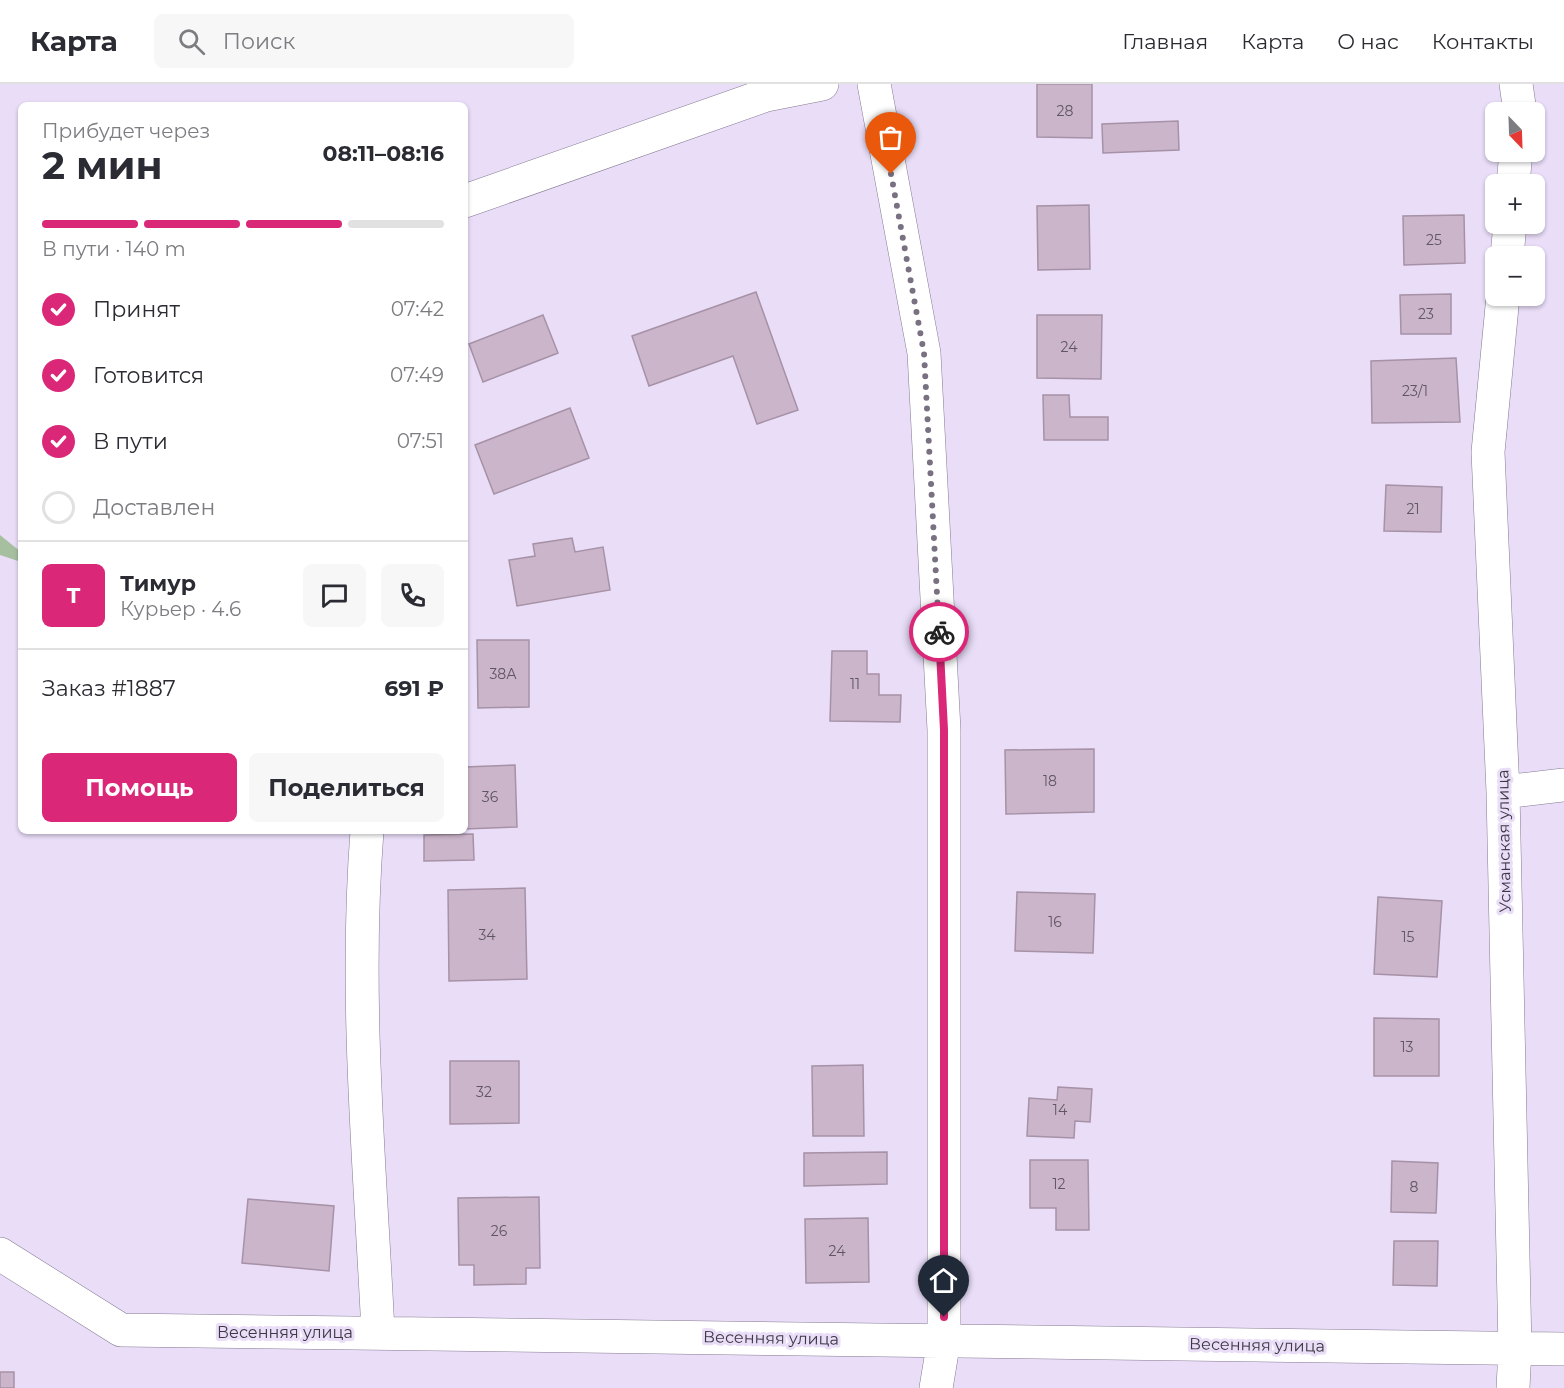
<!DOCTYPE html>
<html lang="ru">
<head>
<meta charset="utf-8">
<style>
	body { margin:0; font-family:Montserrat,sans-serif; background:#f7f7f7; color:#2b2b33; height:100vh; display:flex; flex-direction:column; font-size:22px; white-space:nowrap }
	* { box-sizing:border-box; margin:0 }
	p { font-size:20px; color:#7c7c81 }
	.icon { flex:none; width:33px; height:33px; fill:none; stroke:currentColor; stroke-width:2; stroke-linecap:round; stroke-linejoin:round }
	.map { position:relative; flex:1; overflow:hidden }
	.details { position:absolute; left:18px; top:18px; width:450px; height:732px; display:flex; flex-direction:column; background:#fff; border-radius:9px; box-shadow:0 2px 4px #0004 }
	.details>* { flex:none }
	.needle { width:39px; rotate:157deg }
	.fabs { position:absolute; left:1485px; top:18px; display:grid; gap:12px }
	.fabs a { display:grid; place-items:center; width:60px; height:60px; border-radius:9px; background:#fff; box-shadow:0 2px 4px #0004; font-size:30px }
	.pin { position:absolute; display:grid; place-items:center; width:51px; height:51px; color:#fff; margin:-62px -26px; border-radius:50% 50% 50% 0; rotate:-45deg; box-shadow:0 0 6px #0007 }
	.pin .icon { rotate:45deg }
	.courier { position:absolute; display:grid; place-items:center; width:60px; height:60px; margin:-30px; border:4px solid #db2777; border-radius:50%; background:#fff; color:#222; box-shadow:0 2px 8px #0007 }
	.headline em { font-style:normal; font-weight:700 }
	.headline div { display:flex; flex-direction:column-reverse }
	.headline { display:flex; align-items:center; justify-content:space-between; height:102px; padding:0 24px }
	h1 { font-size:39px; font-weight:700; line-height:45px }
	.bar { display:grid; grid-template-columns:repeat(4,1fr); gap:9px 6px; align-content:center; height:72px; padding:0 24px }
	.bar i { height:8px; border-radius:4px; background:#e1e1e2 }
	.bar .current { background:#db2777 }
	.bar p { grid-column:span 4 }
	.line { display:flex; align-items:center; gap:15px; padding:0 24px; border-top:2px solid #e1e1e2 }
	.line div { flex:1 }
	.round { display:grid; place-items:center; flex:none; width:63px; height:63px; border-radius:9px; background:#f7f7f7 }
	ol { padding:0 24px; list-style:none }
	li { display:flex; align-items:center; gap:18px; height:66px }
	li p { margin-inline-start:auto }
	li .icon { padding:6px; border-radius:50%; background:#db2777; color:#fff; stroke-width:4 }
	li:last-child { color:#7c7c81 }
	li i { width:33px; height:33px; border:3px solid #e1e1e2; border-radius:50% }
	.primary-button { display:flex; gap:12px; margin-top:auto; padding:12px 24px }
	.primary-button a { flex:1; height:69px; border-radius:9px; background:#db2777; color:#fff; font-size:24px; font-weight:700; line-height:69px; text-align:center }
	.primary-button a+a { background:#f7f7f7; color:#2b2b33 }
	header { display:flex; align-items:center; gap:36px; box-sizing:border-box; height:84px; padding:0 30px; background:#fff; border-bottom:2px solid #e1e1e2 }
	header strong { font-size:28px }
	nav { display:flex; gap:33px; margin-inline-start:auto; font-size:21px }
	.search { width:420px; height:54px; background:#f7f7f7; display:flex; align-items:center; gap:15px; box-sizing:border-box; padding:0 21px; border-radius:9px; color:#7c7c81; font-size:22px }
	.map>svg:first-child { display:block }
</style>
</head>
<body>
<header>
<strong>Карта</strong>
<div class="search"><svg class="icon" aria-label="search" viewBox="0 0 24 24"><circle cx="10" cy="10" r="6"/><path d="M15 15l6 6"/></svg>Поиск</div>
<nav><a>Главная</a><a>Карта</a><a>О нас</a><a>Контакты</a></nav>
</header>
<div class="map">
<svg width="1564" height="1304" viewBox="0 0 1564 1304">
	<rect width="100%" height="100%" fill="#e9ddf8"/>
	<!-- green -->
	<path fill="#a6c09f" d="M0,451l21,17v10l-21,-7z"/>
	<!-- building -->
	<path fill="#cbb5ca" stroke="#a691a6" stroke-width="1.5" d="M1037,0h55v54l-55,-1z
		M1178,37l1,29 -76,3 -1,-29z
		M1089,121l1,64 -52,1 -1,-64z
		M1464,131l1,48 -61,2 -1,-49z
		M756,208l42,118 -41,14 -24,-68 -84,30 -17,-50z
		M1451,210v40h-50l-1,-39z
		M543,231l15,38 -75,29 -14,-38z
		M1037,231h65l-1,64 -64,-1z
		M1456,274l4,64 -88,1 -1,-62z
		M1043,311h26l1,22h38v23h-64z
		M570,324l19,50 -95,36 -19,-49z
		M1386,401l56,2 -1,45 -57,-1z
		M572,454l3,14 28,-5 7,43 -93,16 -8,-46 26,-4 -2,-12z
		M477,556h52v67l-51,1z
		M832,567h35v23h12v21h22l-1,27 -70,-1z
		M1094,665v63l-88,2 -1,-64z
		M515,681l2,62 -52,2v-62z
		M473,750l1,26 -50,1v-26z
		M525,804l2,91 -78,2 -1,-91z
		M1017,808l78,2 -2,59 -78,-2z
		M1378,813l64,4 -5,76 -63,-3z
		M1374,934l65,1v57h-65z
		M450,977h69v62l-69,1z
		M863,981l1,71h-51l-1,-70z
		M1058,1003l34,2 -2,33 -15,-1 -1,17 -47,-2 2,-38 28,2z
		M887,1068v32l-83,2v-33z
		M1030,1076h58l1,70h-33v-22h-26z
		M1392,1077l46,2 -2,50 -45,-1z
		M539,1113l1,71h-14v16l-52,1v-20h-15l-1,-67z
		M248,1115l86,7 -5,65 -87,-8z
		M868,1134l1,64 -63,1 -1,-64z
		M1394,1157h44l-1,45 -44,-1z
		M0,1288h14v16h-14z"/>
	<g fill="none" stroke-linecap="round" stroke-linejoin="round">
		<defs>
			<path id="minor" d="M874,0l50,269 20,377v610l-8,48
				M1516,0l4,28
				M1513,100l3,-32
				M465,117l301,-106 56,-11
				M1507,172l3,-32
				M1503,212l-15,156 15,340 12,557 -2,39
				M1503,708l61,-7
				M367,747c-13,167 3,335 11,501
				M0,1170l121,76 1443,19"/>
		</defs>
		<!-- minor casing -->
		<use href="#minor" stroke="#857a91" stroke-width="34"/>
		<!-- minor -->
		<use href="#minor" stroke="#fff" stroke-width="33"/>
	</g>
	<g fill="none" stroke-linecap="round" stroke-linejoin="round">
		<!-- done -->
		<path stroke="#797181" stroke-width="6" stroke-dasharray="0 10.8" d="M891,90l33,179 15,279"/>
		<!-- route -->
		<path stroke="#db2777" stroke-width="8" d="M939,548l5,98v587"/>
	</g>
	<g text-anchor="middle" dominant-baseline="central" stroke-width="6" stroke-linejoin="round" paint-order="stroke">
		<!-- number labels -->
		<g font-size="14" fill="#605663">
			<text x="1065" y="27">28</text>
			<text x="1434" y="156">25</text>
			<text x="1426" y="230">23</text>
			<text x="1069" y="263">24</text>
			<text x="1415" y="307">23/1</text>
			<text x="1413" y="425">21</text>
			<text x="503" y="590">38А</text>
			<text x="855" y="600">11</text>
			<text x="1050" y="697">18</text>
			<text x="490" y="713">36</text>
			<text x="1055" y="838">16</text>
			<text x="487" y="851">34</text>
			<text x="1408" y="853">15</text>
			<text x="1407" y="963">13</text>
			<text x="484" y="1008">32</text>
			<text x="1060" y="1026">14</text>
			<text x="1059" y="1100">12</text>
			<text x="1414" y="1103">8</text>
			<text x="499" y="1147">26</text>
			<text x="837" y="1167">24</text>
		</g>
		<!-- street labels -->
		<g font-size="16" fill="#3c3741" stroke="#e9ddf8">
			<text transform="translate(1504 757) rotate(-91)">Усманская улица</text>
			<text x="285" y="1248">Весенняя улица</text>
			<text transform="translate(771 1254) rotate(1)">Весенняя улица</text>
			<text transform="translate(1257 1261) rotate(1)">Весенняя улица</text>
		</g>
	</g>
</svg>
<div class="fabs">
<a><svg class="needle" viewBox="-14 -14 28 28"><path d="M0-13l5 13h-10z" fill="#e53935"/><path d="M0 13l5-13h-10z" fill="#7c7c81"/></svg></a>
<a>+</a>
<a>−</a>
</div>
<div class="pin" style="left:891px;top:90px;background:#ea580c"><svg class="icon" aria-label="bag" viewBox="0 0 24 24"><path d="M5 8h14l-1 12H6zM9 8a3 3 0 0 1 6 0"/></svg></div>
<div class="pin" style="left:944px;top:1233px;background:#1f2937"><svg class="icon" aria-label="home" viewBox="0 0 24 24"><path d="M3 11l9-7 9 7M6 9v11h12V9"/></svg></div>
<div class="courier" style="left:939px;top:548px"><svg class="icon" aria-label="bike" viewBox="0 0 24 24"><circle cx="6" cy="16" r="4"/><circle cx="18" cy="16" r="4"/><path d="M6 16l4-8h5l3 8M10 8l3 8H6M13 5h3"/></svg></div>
<section class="details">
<div class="headline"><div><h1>2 мин</h1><p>Прибудет через</p></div><em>08:11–08:16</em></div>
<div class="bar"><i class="current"></i><i class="current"></i><i class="current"></i><i></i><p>В пути · 140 m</p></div>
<ol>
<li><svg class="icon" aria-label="check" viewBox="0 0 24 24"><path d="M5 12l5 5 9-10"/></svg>Принят<p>07:42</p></li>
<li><svg class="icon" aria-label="check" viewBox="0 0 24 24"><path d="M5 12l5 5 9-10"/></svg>Готовится<p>07:49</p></li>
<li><svg class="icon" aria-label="check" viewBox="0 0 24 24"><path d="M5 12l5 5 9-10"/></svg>В пути<p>07:51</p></li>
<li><i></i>Доставлен</li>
</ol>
<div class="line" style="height:108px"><b class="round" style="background:#db2777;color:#fff">Т</b><div><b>Тимур</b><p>Курьер · 4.6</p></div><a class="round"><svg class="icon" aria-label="chat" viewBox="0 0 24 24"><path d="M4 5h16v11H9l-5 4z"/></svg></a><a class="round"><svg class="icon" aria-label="phone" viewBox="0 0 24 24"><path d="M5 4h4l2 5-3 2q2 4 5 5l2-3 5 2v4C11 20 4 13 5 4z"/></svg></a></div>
<div class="line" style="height:78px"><div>Заказ #1887</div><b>691 ₽</b></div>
<div class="primary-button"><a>Помощь</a><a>Поделиться</a></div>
</section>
</div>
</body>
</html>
